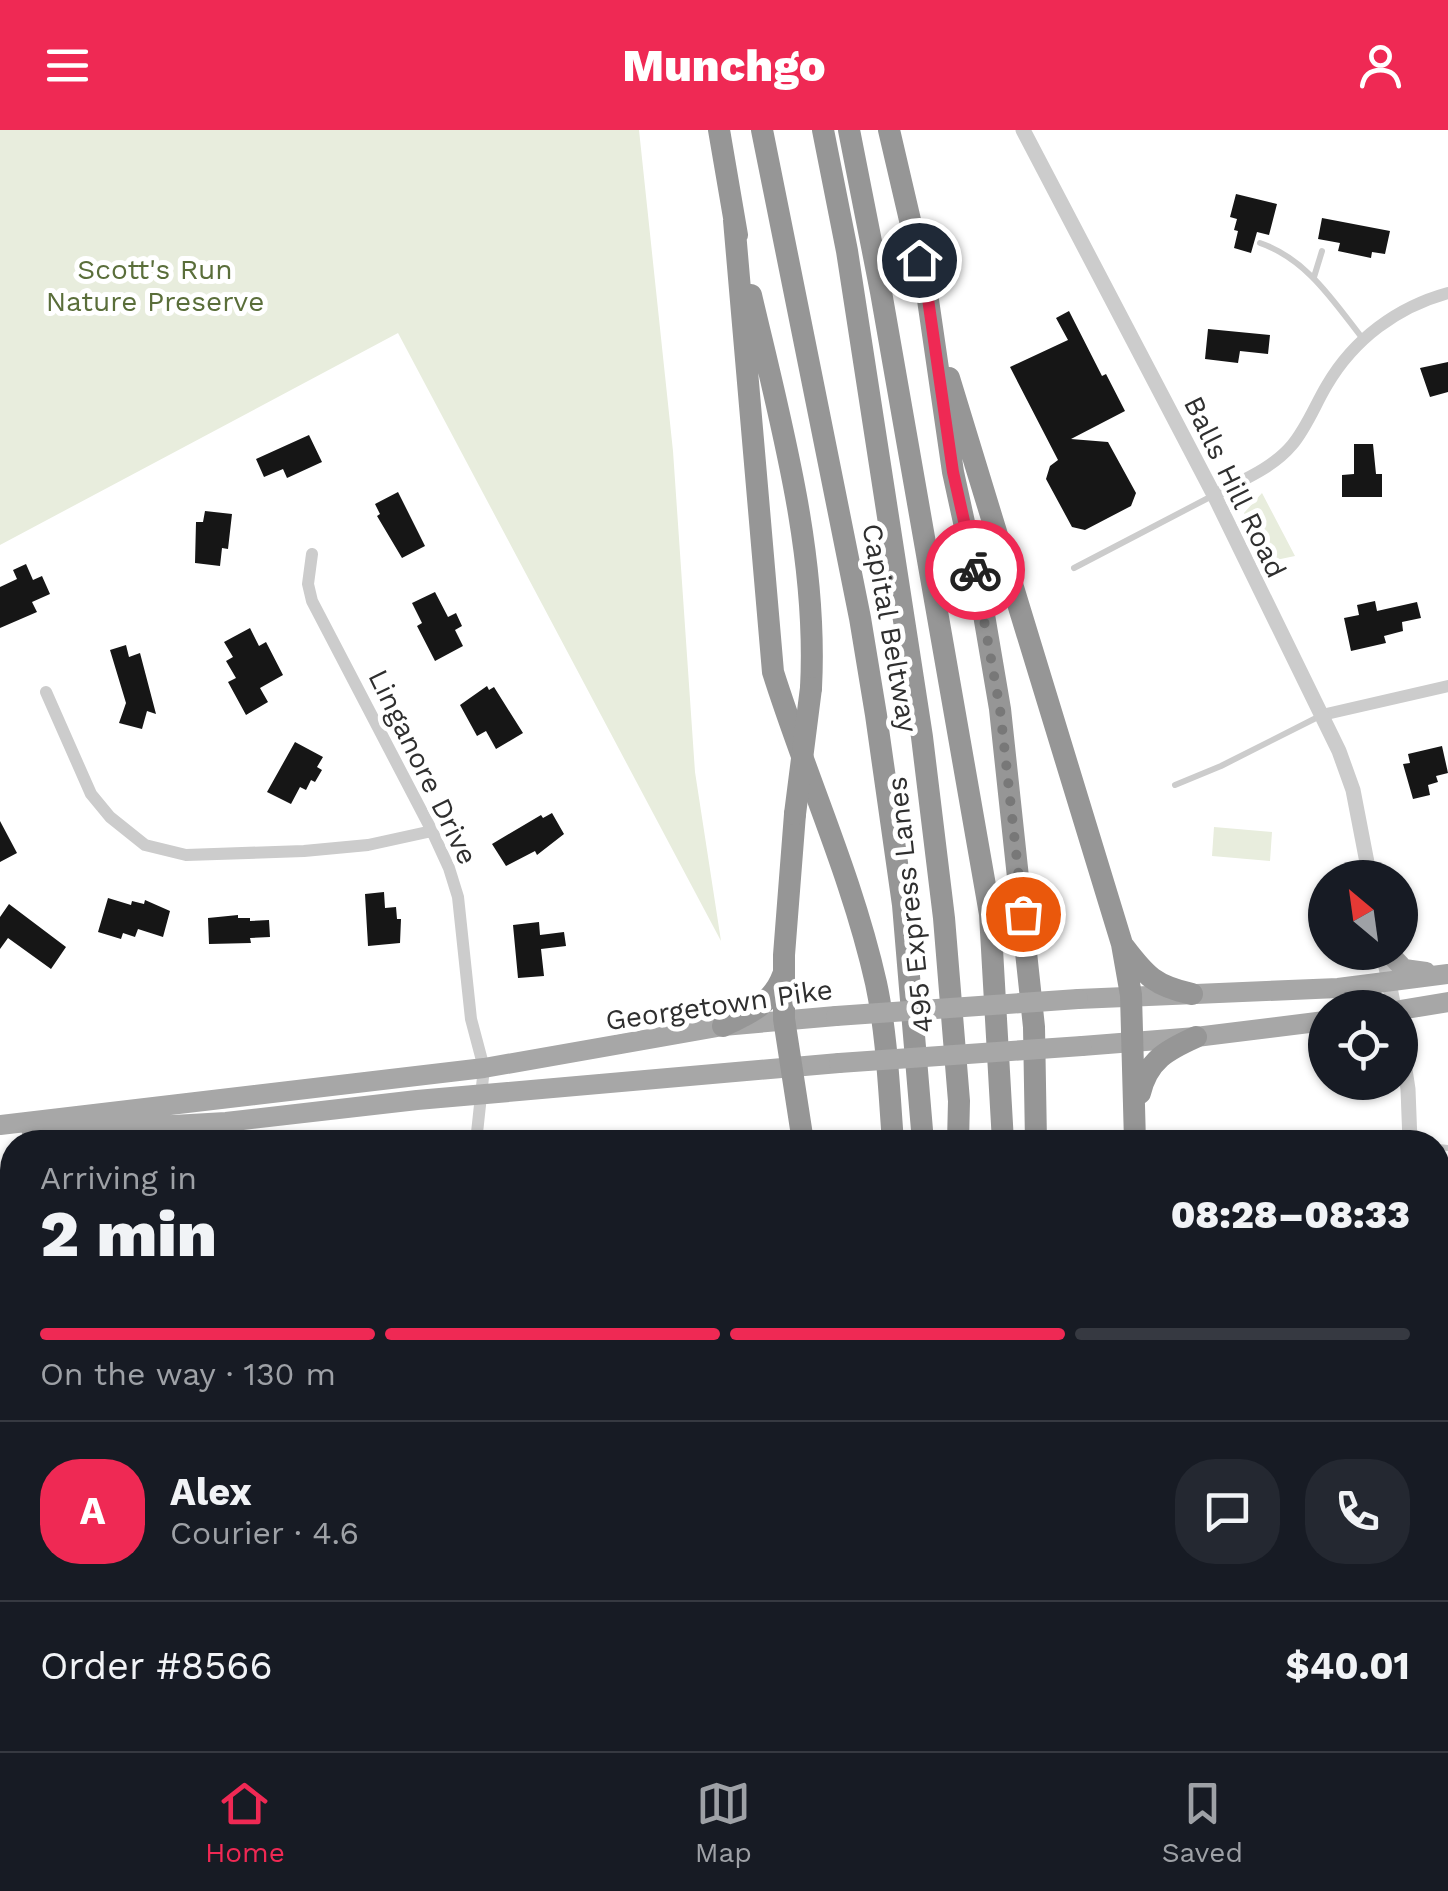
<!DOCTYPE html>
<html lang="en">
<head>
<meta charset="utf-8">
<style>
	body { margin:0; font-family:"Work Sans",sans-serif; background:#242831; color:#f1f3f6; height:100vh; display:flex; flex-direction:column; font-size:38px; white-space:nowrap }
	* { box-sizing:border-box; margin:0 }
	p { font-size:32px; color:#9ea1a6 }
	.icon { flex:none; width:55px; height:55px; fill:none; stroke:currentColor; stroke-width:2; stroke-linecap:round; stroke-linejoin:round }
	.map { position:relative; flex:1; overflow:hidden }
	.details { position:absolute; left:0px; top:1000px; width:1450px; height:622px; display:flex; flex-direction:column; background:#171b24; border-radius:40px 40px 0 0; box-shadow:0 2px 8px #0004 }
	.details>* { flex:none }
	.needle { width:65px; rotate:331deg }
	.fabs { position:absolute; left:1308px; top:730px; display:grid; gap:20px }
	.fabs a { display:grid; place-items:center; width:110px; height:110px; border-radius:50%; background:#171b24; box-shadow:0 2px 8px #0004; font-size:50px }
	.pin { position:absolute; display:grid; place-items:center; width:85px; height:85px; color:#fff; margin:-42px; border:5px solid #fff; border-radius:50%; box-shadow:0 2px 10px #0007 }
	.courier { position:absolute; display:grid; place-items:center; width:100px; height:100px; margin:-50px; border:8px solid #ef2954; border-radius:50%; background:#fff; color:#222; box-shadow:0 2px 12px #0007 }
	.headline em { font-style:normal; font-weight:800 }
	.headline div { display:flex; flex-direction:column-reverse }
	.headline { display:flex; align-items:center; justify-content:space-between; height:170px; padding:0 40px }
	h1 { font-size:65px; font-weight:800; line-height:75px }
	.bar { display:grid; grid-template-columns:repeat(4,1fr); gap:15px 10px; align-content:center; height:120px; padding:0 40px }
	.bar i { height:12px; border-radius:8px; background:#363941 }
	.bar .on { background:#ef2954 }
	.bar p { grid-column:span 4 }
	.line { display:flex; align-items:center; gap:25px; padding:0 40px; border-top:2px solid #363941 }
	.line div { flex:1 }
	.round { display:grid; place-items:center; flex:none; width:105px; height:105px; border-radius:40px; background:#242831 }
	header { display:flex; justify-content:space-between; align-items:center; height:130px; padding:0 40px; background:#ef2954; color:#fff; font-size:45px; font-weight:800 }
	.tabs { display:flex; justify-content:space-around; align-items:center; height:140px; border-top:2px solid #363941; background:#171b24; font-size:28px; color:#9ea1a6 }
	.tabs a { display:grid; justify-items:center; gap:5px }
	.tabs .on { color:#ef2954 }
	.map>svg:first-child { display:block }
</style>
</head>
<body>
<header><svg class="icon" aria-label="menu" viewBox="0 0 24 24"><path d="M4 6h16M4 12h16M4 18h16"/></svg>Munchgo<svg class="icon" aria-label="person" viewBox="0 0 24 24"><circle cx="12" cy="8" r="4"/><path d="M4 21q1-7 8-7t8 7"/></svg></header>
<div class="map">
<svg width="1448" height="1621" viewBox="0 0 1448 1621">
	<rect width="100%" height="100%" fill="#fff"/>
	<!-- green -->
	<path fill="#e8eddd" d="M0,0h639l34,321 22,321 26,169 -323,-608 -398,212z
		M1262,363l33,63 -29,6 -22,-49z
		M1214,697l58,5 -2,29 -58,-5z"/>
	<!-- building -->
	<path fill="#161616" d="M1236,64l41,10 -8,31 -12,-3 -6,21 -17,-5 4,-17 -4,-1 3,-11 -7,-2z
		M1322,88l68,13 -5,23 -13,-2 -1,6 -33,-7 2,-8 -22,-4z
		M1069,181l33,65 4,-2 19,37 -54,28 37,3 28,51 -5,13 -46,24 -13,-3 -26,-48 4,-13 8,-6 -48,-93 58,-27 -12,-22z
		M1208,199l62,6 -2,19 -28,-3 -2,12 -33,-4z
		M1448,232v30l-18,5 -10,-29z
		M309,305l13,27 -35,16 -4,-9 -19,8 -8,-18z
		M1354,314h19l3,30h6v23h-40v-22l12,-1z
		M398,362l27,54 -23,12 -25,-42 3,-2 -5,-10z
		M205,381l27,3 -4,35 -6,-1 -2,18 -25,-3 1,-41h7z
		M26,434l7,16 9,-4 8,18 -18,8 5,10 -37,16v-41l17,-8 -4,-9z
		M435,462l13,25 8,-4 6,13 -7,4 8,16 -28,15 -18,-35 5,-3 -10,-20z
		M1375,471l2,10 40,-9 4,16 -19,4 1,9 -19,5 2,7 -35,8 -7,-33 15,-3 -2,-10z
		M250,498l9,18 7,-4 17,33 -23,13 8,14 -22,13 -18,-33 8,-4 -10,-17 7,-4 -9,-15z
		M126,515l3,12 11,-4 16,61 -9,-3 -5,18 -23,-6 7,-20 -16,-53z
		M487,556l2,4 5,-3 29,46 -27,16 -10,-18 -9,5 -17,-31z
		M295,612l28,15 -6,10 5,3 -7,12 -4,-2 -5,10 -6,-3 -9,17 -24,-12z
		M1442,616l6,27 -12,3 2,6 -10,3 2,10 -17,4 -10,-35 7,-1 -2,-9z
		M552,683l12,21 -27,21 -2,-4 -29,15 -14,-22 49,-29 2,3z
		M0,691l17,32 -17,9z
		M384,762l1,16 11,-1 1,12h4l-1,24 -32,3 -3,-52z
		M108,768l23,7 1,-4 12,3 1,-4 25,11 -7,26 -25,-8 -3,8 -12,-4 -2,6 -23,-7z
		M9,774l57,43 -15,22 -43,-31 -8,11v-32z
		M238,785v3h12v3l19,-1 1,17 -20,1 1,5 -42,1 -1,-26z
		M539,792l1,13 24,-3 2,14 -25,3 3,27 -26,2 -5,-53z"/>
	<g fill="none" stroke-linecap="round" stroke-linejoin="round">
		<!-- service -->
		<path stroke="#ccc" stroke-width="6" d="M1260,113c47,16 74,59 103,96
			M1314,147l8,-26
			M1074,438l140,-73
			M1175,655l46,-19 97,-49
			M1438,1017l10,1
			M1438,1232l10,6
			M1438,1315l10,-38
			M1438,1325l10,33"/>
		<!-- minor -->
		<path stroke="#ccc" stroke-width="12" d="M1214,365c26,-14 58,-26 78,-50 15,-18 23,-40 35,-60 27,-46 70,-78 121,-92
			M312,424l-4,30 4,17 120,230 17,37 9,29 13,122 13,49 -8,74
			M46,562l45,102 19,23 35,28 41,10 118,-4 64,-6 64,-14
			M1322,585l126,-29
			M378,1621l1,-11
			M733,1621l1,-11"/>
		<!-- tertiary -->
		<path stroke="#ccc" stroke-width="15" d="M1023,0l191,365 125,256 14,39 17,88
			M1383,822l11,56
			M1400,908l8,51 2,53
			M1144,1621l1,-11"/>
		<!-- primary -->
		<path stroke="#a7a7a7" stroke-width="20" d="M1388,822l16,17 22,3
			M1078,869l260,-11 110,-14
			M1400,880l48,-8
			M1082,916l114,-9 129,-16
			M0,995l484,-57 239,-42 113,-10
			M32,1003l194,-11 191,-22 422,-37"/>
		<!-- motorway -->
		<path stroke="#969696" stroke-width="22" d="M719,0l18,105
			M762,0l98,488 16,97 27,190 20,237
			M823,0l24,121 75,486 22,181 15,183 -1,41
			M849,0l32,162 109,622 13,228
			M889,0l38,163 26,179 30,137 17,100 34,318 2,115
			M734,90l39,452c33,105 79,204 103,311 11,51 13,108 17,159
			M751,165c30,128 67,261 60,393
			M949,248l173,566 9,51 4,147
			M795,684l-11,141v64l19,123
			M1124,817c22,29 31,39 68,47
			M723,896c26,-12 50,-23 60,-51
			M1140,963c8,-33 27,-43 56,-56
			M887,1621l2,-11
			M920,1621l2,-11
			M962,1621l1,-11
			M990,1621l2,-11
			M1016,1621l3,-11"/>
		<!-- primary-bridge -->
		<path stroke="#a7a7a7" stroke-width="20" d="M836,886l242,-17
			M839,933l243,-17"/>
		<!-- motorway-bridge -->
		<path stroke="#969696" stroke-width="22" d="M795,684l16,-126"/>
	</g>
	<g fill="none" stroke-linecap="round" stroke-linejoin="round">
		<!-- done -->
		<path stroke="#787878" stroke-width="10" stroke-dasharray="0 18" d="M975,440l25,139 23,205"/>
		<!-- route -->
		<path stroke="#ef2954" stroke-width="12" d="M919,130l8,32 26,180 22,98"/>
	</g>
	<g text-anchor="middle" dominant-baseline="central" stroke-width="10" stroke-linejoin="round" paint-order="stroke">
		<!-- park labels -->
		<g font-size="28" fill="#5a6e3a" stroke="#fff">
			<text x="155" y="139">Scott's Run<tspan x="155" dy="32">Nature Preserve</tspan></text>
		</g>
		<!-- street labels -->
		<g font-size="28" fill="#2f2f2f" stroke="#fff">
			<text transform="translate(1235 357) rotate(64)">Balls Hill Road</text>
			<text transform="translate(890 498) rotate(80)">Capital Beltway</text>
			<text transform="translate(423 637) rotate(64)">Linganore Drive</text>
			<text transform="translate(910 775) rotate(-96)">495 Express Lanes</text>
			<text transform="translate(719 875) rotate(-8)">Georgetown Pike</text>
		</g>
	</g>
</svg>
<div class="fabs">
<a><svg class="needle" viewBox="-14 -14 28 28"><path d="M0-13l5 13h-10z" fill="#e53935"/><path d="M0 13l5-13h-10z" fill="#9ea1a6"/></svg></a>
<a><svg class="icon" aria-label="locate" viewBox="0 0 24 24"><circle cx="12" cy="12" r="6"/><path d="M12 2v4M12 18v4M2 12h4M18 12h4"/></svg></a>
</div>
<div class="pin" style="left:1023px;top:784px;background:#ea580c"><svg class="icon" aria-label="bag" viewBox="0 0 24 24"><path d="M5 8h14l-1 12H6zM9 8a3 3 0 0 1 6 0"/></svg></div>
<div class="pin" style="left:919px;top:130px;background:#1f2937"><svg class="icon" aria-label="home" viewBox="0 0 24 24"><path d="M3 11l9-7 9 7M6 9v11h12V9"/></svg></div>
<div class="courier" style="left:975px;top:440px"><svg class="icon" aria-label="bike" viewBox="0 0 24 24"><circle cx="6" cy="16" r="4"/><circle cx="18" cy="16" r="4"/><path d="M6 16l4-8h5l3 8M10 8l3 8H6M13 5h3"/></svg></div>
<section class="details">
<div class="headline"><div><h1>2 min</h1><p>Arriving in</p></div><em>08:28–08:33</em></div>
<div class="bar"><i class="on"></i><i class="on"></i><i class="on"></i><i></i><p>On the way · 130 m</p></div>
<div class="line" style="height:180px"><b class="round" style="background:#ef2954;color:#fff">A</b><div><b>Alex</b><p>Courier · 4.6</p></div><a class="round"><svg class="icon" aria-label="chat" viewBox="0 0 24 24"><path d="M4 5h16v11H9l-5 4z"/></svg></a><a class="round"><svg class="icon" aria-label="phone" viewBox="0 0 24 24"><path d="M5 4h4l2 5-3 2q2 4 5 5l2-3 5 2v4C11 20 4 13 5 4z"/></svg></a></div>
<div class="line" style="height:130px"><div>Order #8566</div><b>$40.01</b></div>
</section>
</div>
<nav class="tabs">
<a class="on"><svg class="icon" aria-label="home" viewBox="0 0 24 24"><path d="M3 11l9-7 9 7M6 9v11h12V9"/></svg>Home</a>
<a><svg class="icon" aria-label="map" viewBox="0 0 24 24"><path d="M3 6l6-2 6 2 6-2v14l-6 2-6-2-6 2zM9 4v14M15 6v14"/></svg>Map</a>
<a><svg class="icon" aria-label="saved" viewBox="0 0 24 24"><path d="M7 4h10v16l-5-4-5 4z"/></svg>Saved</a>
</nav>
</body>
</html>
